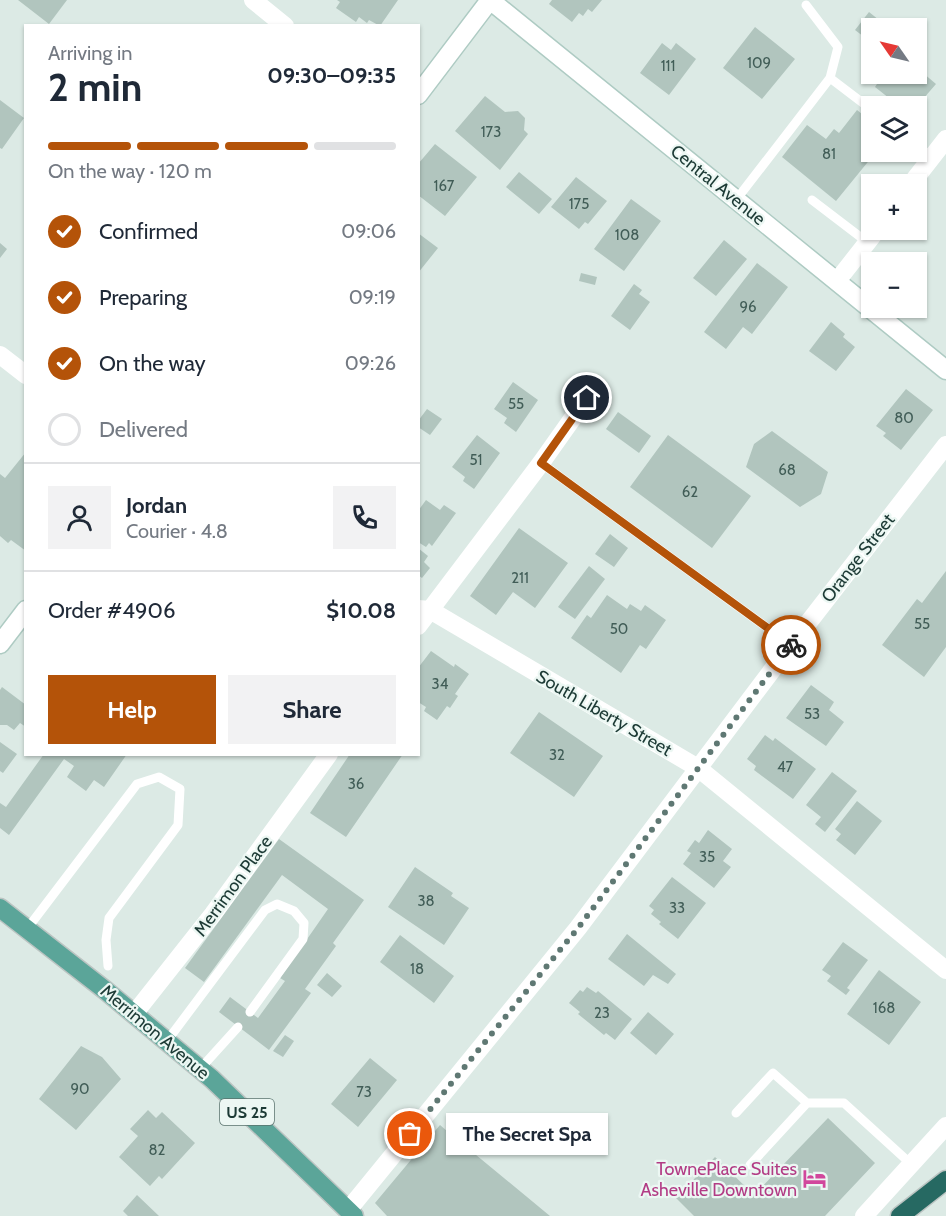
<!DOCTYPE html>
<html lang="en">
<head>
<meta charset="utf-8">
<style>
	body { margin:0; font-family:Cabin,sans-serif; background:#f2f2f3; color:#1f2937; height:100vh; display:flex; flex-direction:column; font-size:22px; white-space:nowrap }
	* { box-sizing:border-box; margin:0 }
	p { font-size:20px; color:#747a83 }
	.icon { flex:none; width:33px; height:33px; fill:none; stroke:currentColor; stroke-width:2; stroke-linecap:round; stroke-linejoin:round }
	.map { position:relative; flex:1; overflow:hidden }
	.sheet { position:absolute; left:24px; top:24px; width:396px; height:732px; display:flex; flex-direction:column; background:#fff; border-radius:0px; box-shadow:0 2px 4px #0004 }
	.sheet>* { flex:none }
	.needle { width:39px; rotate:304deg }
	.fabs { position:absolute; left:861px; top:18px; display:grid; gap:12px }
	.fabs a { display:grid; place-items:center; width:66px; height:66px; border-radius:0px; background:#fff; box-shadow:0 2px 4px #0004; font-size:30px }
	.pin { position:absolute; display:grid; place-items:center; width:51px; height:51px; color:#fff; margin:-26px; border:3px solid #fff; border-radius:50%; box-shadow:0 2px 6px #0007 }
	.courier { position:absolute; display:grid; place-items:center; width:60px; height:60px; margin:-30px; border:4px solid #b45309; border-radius:50%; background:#fff; color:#222; box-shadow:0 2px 8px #0007 }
	.bubble { position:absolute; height:42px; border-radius:0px; background:#fff; box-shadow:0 2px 4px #0004; font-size:20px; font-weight:700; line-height:42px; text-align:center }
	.head em { font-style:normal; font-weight:700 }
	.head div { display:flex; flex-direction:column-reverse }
	.head { display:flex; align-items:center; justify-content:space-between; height:102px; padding:0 24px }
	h1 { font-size:39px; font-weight:700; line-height:45px }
	.bar { display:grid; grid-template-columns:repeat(4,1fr); gap:9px 6px; align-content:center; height:72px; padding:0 24px }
	.bar i { height:8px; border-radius:4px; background:#e0e1e3 }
	.bar .active { background:#b45309 }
	.bar p { grid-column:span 4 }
	.line { display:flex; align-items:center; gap:15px; padding:0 24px; border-top:2px solid #e0e1e3 }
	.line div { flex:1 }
	.round { display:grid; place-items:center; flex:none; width:63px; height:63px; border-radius:0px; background:#f2f2f3 }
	ol { padding:0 24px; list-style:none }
	li { display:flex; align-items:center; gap:18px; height:66px }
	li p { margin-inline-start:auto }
	li .icon { padding:6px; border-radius:50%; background:#b45309; color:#fff; stroke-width:4 }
	li:last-child { color:#747a83 }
	li i { width:33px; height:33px; border:3px solid #e0e1e3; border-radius:50% }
	.action { display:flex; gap:12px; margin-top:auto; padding:12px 24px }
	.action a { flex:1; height:69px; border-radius:0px; background:#b45309; color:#fff; font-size:24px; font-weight:700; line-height:69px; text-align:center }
	.action a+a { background:#f2f2f3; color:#1f2937 }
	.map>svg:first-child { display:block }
</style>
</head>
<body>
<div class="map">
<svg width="946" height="1216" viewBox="0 0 946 1216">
	<rect width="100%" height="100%" fill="#dceae5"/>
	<!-- building -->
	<path fill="#b1c5be" d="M18,0h49l-18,24z
		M337,0h61l-18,26 -11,-6 -2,3 -8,-6 -3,5 -20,-14 4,-6z
		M552,0h50l-10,12 -4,-3 -5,7 -4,-3 -7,9 -23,-18z
		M869,12l20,16h-17v15l-17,-13z
		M755,27l40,32 -33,40 -39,-31z
		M662,43l9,7 5,-7 20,16 -27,36 -29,-22z
		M872,63v11h44v-7l20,17 -19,22h-18l-24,-19 2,-3 -13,-11z
		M485,96l20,16 13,-1 7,7 -1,12 4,4 -28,36 -45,-39z
		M0,100l24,18 -22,31 -2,-1z
		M857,110l15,12v30h4l-40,49 -54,-44 25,-32 19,14 8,-10 5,4z
		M435,144l42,33 -32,39 -27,-21v-31z
		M519,172l33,27 -13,15 -33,-27z
		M576,177l31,24 -19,23 -3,-2 -6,7 -28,-22z
		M631,199l30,22 -37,50 -30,-22z
		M418,233l20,15 -20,25z
		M724,240l23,19 -31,37 -23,-18z
		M0,243l7,6 -7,9z
		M757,263l31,24 -36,47 -9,-7 -17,22 -22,-17z
		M581,273l16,4 -2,8 -16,-4z
		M634,284l8,6 -3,4 11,8 -20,28 -19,-14z
		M831,322l14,12 -2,3 12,10 -19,24 -27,-20z
		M513,382l25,18 -22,32 -12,-9 3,-5 -13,-9z
		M906,389l27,21 -32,40 -18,-14 3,-3 -10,-7z
		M427,409l15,10 -12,16 -12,-8v-6z
		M618,412l33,24 -12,17 -33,-24z
		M772,431l56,41 -7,22 -21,13 -54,-40 8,-23z
		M477,435l23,18 -26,36 -11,-8 2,-4 -13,-10z
		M668,435l83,61 -39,52 -82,-61z
		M26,452v99l-15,-11 -3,3 -8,-7v-62l5,4z
		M426,500l14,10 4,-5 12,8 -24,33 -3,-3 -3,4 -8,-5v-31z
		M519,528l49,35 -33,45 -22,-16 -17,23 -26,-19z
		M610,534l18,14 -14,19 -19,-13z
		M418,548l10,8 -4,6 6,6 -8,10 -4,-3z
		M589,566l16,13 -30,40 -17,-12z
		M946,571v76l-22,30 -42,-32 35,-46 5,4z
		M607,595l20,14 3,-5 11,7 4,-6 21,15 -20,29 -6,-4 -19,28 -50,-35 16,-23 4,3z
		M431,651l23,16 1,-3 14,10 -14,20 3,2 -8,12 -3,-2 -10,14 -13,-9 2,-4 -8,-5v-34z
		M811,685l23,17 -5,8 15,12 -18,24 -40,-28z
		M2,687l24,18v22l-6,-4 -6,7 -7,-5h-7v-35z
		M539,712l64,44 -29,41 -64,-44z
		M765,735l8,6 2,-3 41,31 -23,30 -39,-29 2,-4 -9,-7z
		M0,742l17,12 -14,19 -3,-2z
		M44,754h83l-23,33 -10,-7 -8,11 -19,-14 7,-11 -10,-7 -55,76 -9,-7v-25l6,4z
		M350,754h53l-57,83 -36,-24z
		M832,772l25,19 -32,41 -10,-8 6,-7 -15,-12z
		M857,801l25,20 -27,34 -19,-15 5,-6 -6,-5z
		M708,830l24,19 -9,12 8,6 -17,21 -31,-24 8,-11 -4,-2 8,-11 4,3z
		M279,839l85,61 -31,43 3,3 -31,43 6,4 -42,57 -50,-38 11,-15 28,21 27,-37 -5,-3 48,-69 -46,-34 -78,107 -19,-14z
		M415,867l38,26 -2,3 18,12 -25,37 -56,-38z
		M672,877l34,26 -28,36 -19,-15 2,-2 -10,-8 3,-4 -5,-4z
		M627,934l49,40 -8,10 -15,-9 -9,11 -36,-27z
		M400,935l54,41 -20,27 -54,-41z
		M843,942l25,18 -21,28 3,2 -4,5 -19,-14 4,-5 -9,-6z
		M879,970l42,32 -32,43 -42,-31z
		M327,973l15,13 -10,11 -15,-12z
		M587,987l9,6 2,-2 34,28 -17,21 -9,-7 -2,2 -26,-21 2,-2 -11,-9 11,-13 3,2z
		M648,1012l26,22 -18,21 -26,-22z
		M285,1035l9,6 -11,16 -10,-6z
		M81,1046l21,11 19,22 -45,51 -37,-31z
		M370,1058l27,22 -39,47 -27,-23z
		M148,1110l8,8 6,-6 33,31 -33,36 -3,-3 -9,10 -31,-29 19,-21 -8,-7z
		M828,1118l47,45 -50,53h-131l-18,-18 39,-41 39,38z
		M440,1125l7,6 103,85h-163l-12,-13z
		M137,1195l22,21h-31l-5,-5z"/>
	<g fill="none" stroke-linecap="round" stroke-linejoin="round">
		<defs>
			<path id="secondary" d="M490,0l456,370
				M418,95l72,-95
				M0,644l26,-34"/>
			<path id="primary" d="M0,908l105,82 107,89 142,137"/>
			<path id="highway" d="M900,1216l46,-36"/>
		</defs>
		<!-- secondary casing -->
		<use href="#secondary" stroke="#aecbc3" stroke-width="21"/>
		<!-- primary casing -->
		<use href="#primary" stroke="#bbc4c2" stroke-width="21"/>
		<!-- highway casing -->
		<use href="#highway" stroke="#bbc4c2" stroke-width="21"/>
		<!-- lane -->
		<path stroke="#fff" stroke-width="9" d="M806,5l32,42 -8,31 42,32
			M916,145l16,12
			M736,200l94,-122
			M812,200l55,42
			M541,463l250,182
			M27,929l110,-145 22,-7 21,12 -2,36 -69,93 -3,22 2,26
			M167,1041l98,-131 12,-6 17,7 10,12 -1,16 -53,73
			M200,1069l38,-42
			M736,1113l37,-40 34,30
			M750,1165l57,-62h37l67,61"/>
		<!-- street -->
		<path stroke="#fff" stroke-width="18" d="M253,0l32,26
			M911,184l35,-45
			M837,281l40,-51
			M0,355l26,20
			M418,609l12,1 268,158 248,202
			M418,626l123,-163 46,-65
			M134,1014l79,-100 116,-160
			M349,1209l229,-281 213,-283 155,-200
			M864,1216l82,-90"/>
		<!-- secondary -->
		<use href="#secondary" stroke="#fff" stroke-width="18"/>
		<!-- primary -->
		<use href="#primary" stroke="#5ba599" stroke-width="18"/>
		<!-- highway -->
		<use href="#highway" stroke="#266962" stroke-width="18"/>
	</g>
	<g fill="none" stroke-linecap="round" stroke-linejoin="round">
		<!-- done -->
		<path stroke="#5f7873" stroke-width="6" stroke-dasharray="0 10.8" d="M410,1134l168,-206 213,-283"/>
		<!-- route -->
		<path stroke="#b45309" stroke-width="8" d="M587,398l-46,65 250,182"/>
	</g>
	<!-- icons -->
	<defs>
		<symbol id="hotel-bare" viewBox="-9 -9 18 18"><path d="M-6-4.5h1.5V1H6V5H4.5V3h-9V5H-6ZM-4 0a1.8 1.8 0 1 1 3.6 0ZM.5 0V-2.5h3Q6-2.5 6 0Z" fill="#d1479c" stroke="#ecf7f3" stroke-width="2.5" paint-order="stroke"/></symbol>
	</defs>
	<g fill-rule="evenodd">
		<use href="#hotel-bare" x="798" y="1162" width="33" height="33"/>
	</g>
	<g text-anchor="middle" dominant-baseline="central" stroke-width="4.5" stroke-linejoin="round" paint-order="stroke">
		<!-- number labels -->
		<g font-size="15" fill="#415d57">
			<text x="759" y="63">109</text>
			<text x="668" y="66">111</text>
			<text x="491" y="132">173</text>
			<text x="829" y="154">81</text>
			<text x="444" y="186">167</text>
			<text x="579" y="204">175</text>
			<text x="627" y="235">108</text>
			<text x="748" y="307">96</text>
			<text x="516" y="404">55</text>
			<text x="904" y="418">80</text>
			<text x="476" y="460">51</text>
			<text x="787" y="470">68</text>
			<text x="690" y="492">62</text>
			<text x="520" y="578">211</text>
			<text x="922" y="624">55</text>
			<text x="619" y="629">50</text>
			<text x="440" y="684">34</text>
			<text x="812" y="714">53</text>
			<text x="557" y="755">32</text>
			<text x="785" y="767">47</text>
			<text x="356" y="784">36</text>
			<text x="707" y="857">35</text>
			<text x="426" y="901">38</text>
			<text x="677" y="908">33</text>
			<text x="417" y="969">18</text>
			<text x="884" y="1008">168</text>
			<text x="602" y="1013">23</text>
			<text x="80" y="1089">90</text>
			<text x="364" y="1092">73</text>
			<text x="157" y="1150">82</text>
		</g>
		<!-- shield labels -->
		<rect fill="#ecf7f3" stroke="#5a736e" stroke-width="1.5" x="220" y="1099" width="54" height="26" rx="4.5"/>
		<g font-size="16" font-weight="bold" fill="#1c3a35">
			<text x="247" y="1112">US 25</text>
		</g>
		<!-- street labels -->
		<g font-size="18" fill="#1c3a35" stroke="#ecf7f3">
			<text transform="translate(718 185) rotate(39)">Central Avenue</text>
			<text transform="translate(858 558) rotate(-52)">Orange Street</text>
			<text transform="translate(604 713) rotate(30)">South Liberty Street</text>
			<text transform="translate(233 886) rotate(-54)">Merrimon Place</text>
			<text transform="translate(155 1032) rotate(40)">Merrimon Avenue</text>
		</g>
		<!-- hotel labels -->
		<g font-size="18" fill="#b23c85" stroke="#ecf7f3" text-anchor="end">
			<text x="797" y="1169">TownePlace Suites<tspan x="797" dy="21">Asheville Downtown</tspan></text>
		</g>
	</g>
</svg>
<div class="fabs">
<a><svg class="needle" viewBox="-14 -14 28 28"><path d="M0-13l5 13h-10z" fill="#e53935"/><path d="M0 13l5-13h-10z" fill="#747a83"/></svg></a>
<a><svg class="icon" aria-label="layers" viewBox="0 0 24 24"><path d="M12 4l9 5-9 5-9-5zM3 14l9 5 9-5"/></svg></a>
<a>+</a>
<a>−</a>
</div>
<div class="pin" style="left:410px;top:1134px;background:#ea580c"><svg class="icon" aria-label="bag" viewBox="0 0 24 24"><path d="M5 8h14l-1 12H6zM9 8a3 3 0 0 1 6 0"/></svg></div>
<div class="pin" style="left:587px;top:398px;background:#1f2937"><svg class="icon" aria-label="home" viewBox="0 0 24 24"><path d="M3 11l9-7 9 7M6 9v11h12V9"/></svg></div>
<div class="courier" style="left:791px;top:645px"><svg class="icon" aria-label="bike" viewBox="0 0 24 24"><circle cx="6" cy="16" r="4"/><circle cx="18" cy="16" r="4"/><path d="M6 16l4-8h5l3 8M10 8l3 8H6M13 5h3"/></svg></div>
<div class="bubble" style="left:446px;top:1113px;width:162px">The Secret Spa</div>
<section class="sheet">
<div class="head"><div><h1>2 min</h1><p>Arriving in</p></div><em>09:30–09:35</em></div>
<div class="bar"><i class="active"></i><i class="active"></i><i class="active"></i><i></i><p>On the way · 120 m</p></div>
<ol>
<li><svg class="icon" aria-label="check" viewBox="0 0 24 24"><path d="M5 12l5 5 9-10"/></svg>Confirmed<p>09:06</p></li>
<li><svg class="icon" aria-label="check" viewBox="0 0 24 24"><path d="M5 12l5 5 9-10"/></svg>Preparing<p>09:19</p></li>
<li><svg class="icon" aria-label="check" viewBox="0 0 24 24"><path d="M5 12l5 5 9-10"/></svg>On the way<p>09:26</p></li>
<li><i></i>Delivered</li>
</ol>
<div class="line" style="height:108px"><a class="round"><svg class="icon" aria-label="person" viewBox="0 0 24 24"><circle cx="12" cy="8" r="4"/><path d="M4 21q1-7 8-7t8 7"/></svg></a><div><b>Jordan</b><p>Courier · 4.8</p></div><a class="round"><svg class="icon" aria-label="phone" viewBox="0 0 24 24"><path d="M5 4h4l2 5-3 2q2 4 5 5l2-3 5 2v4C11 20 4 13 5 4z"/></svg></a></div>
<div class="line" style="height:78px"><div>Order #4906</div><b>$10.08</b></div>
<div class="action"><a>Help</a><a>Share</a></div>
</section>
</div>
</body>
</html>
